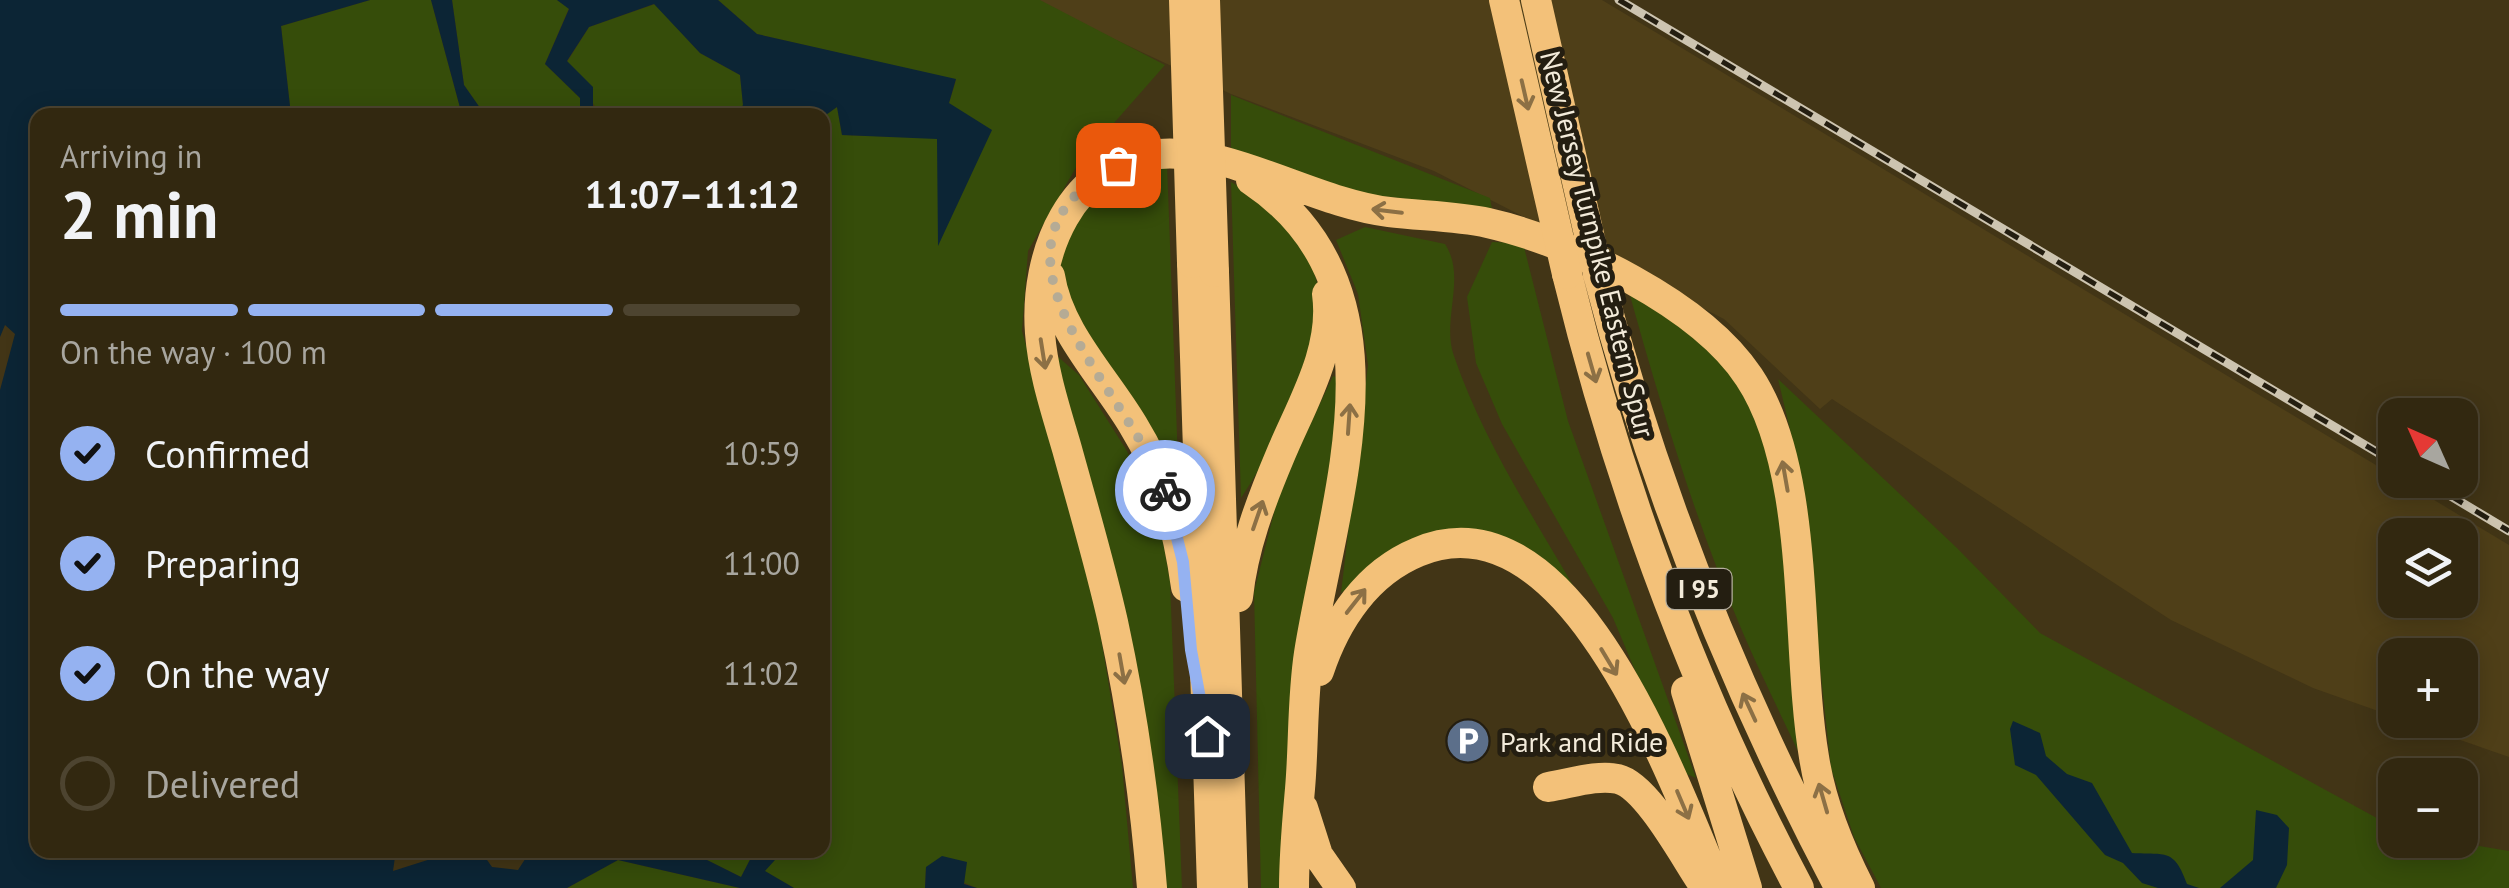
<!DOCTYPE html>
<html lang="en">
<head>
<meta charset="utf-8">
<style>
	body { margin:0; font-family:"PT Sans",sans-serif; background:#3a3019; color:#f1f3f6; height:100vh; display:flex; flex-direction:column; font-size:38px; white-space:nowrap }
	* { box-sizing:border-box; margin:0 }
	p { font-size:32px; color:#a8a69f }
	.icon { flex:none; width:55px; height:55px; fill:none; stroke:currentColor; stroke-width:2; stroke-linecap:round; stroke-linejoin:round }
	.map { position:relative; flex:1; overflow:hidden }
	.details { position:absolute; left:30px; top:108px; width:800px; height:750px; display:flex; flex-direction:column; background:#322810; border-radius:20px; box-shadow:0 5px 25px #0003,0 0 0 2px #4d4430 }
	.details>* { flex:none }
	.needle { width:65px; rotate:315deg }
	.tools { position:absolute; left:2378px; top:398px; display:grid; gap:20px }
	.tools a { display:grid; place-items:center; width:100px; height:100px; border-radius:20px; background:#322810; box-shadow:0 5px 25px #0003,0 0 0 2px #4d4430; font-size:50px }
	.pin { position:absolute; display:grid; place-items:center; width:85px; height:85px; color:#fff; margin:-42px; border-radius:20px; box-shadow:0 5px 15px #0006 }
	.courier { position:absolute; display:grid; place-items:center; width:100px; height:100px; margin:-50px; border:8px solid #95b2f1; border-radius:50%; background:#fff; color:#222; box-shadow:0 2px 12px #0007 }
	.headline em { font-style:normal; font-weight:700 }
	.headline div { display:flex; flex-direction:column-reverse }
	.headline { display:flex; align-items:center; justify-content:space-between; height:170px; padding:0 30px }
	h1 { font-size:65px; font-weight:700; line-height:75px }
	.bar { display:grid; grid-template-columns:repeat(4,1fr); gap:15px 10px; align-content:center; height:120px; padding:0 30px }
	.bar i { height:12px; border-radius:8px; background:#4d4430 }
	.bar .current { background:#95b2f1 }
	.bar p { grid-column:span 4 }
	ol { padding:0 30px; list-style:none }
	li { display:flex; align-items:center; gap:30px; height:110px }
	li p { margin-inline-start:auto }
	li .icon { padding:10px; border-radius:50%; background:#95b2f1; color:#111; stroke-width:4 }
	li:last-child { color:#a8a69f }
	li i { width:55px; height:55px; border:5px solid #4d4430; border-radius:50% }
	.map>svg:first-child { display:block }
</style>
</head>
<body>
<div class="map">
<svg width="2509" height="888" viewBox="0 0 2509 888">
	<rect width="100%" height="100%" fill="#423516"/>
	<!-- built -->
	<path fill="#4f3f18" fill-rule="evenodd" d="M1031,0h571l907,545v212l-106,-37h57v-65h-65v62l-82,-29 -142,-68 -339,-221 -12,10 -96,-90 -290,-148 -203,-77zM2395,535h65v65h-65z"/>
	<!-- green -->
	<path fill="#364d0a" d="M370,0h61l31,115h-171l-10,-89z
		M452,0h105l12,8 -24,56 35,34v17h-95l-21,-30z
		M718,0h322l125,65 -87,99 -50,87 -6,80 70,252 30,183 11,122h-156l-51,-21 -1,21h-131l-30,-17 20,-21h38l1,-733 14,-10 5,28 96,3v105l11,-140 7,-23 -199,-46z
		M655,4l45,49 40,22 3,30 -6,10h-144l3,-7 -29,-46 22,-35z
		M1231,95l259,103 2,11 -137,-16 -124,-45z
		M1167,163l13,354 -116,-218 -4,-38 11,-41 41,-44z
		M1231,182c50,27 102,87 87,149 -5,20 -15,39 -22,58 -15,42 -31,72 -55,109z
		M1365,227l80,17c22,33 -4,76 9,112 31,91 89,175 136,259l-45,-50 -142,-18 -62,46 27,-228 -10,-71 -22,-54z
		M1492,242l31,1 45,178 128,357 -19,-8 -64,-152 -111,-194 -26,-61 -9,-66z
		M1629,292l89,60 33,47 24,70 29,295c-20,-43 -42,-87 -61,-131 -47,-110 -82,-226 -114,-341z
		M1049,349l30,26 48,76 32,67 11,63 12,307h-23z
		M1333,376l9,3 -56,509h-25l-7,-296 26,-103z
		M1778,379l179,169 83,85 355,195v12h48l66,11v37h-628l-27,-51 -23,-69 -33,-305z
		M687,850h68l-14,27z
		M618,860l122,28h-173z"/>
	<!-- water -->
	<path fill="#0c2535" d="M0,0h370l-89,26 10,89h-253v735h358l-3,21 66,-21h21l12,17 26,3 13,-20h156l54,27 14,-27h29l-19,21 29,17h-54l-122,-28 -51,28h-567v-498l15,-56 -10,-9 -5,12z
		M431,0h21l12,85 21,30h-23z
		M557,0h161l39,34 199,45 -7,24 43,27 -54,116 -1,-107 -95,-4 -5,-28 -14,10 -86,-2 6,-10 -3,-30 -40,-22 -46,-49 -65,23 -22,34 26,26v28h-13v-17l-35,-34 24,-55z
		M2013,721l27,12 6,23 21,18 25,9 40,70c34,2 42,-5 55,31l12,4h-41l-16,-5 -19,-20 -18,-8 -69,-80 -21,-10 -5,-36z
		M2256,810l21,5 12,13 -2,37 -11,23h-56l33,-28z
		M942,856l25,6 -3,22 13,4h-52l1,-21z"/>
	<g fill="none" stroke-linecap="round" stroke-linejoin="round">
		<!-- highway -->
		<path stroke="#f3c179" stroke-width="30" d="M1251,180c163,109 83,316 58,473 -7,46 -5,90 -9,136 -3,34 -6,65 -6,99
			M1192,263l20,625
			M1214,272l19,616
			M1567,274c52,212 129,421 232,614
			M1598,274c55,213 136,413 238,607
			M1050,276c8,55 55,102 83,149 31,50 45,104 53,162
			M1238,597c5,-49 23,-96 42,-141 21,-51 55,-105 47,-162
			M1319,671c17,-51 48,-98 99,-119 153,-65 257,234 301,336
			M1686,691l61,197
			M1548,787c21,-3 49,-13 70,-8 29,7 66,77 83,102
			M1303,808l15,47 23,33
			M1152,888c-7,-89 -20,-178 -39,-266 -13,-58 -30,-115 -46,-173 -11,-38 -24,-76 -27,-116 -6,-78 30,-171 119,-179 72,-6 155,49 230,58 33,4 67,4 99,11 84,19 213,81 261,154 63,95 46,268 65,380 7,46 25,90 46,131"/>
		<defs>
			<path id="rail" d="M1619,0l776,463
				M2424,480l85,51"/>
		</defs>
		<!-- rail casing -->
		<use href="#rail" stroke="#cdc4b0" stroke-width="9"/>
		<!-- rail -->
		<use href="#rail" stroke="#241e11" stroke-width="5" stroke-dasharray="15" stroke-linecap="butt"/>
		<!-- highway-bridge -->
		<path stroke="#f3c179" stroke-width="30" d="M1184,0l8,263
			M1205,0l9,272
			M1504,0l63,274
			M1536,0l62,274"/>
	</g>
	<!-- one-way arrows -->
	<defs><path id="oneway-shaft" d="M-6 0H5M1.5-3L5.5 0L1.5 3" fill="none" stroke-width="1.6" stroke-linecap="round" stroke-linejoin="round" transform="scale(2.5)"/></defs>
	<g stroke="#8c7045">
		<use href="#oneway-shaft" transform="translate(1525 95) rotate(77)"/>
		<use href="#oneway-shaft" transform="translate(1387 211) rotate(-173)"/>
		<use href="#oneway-shaft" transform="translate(1043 354) rotate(81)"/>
		<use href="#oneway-shaft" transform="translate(1592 368) rotate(74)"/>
		<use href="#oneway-shaft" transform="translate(1349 419) rotate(-86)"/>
		<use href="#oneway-shaft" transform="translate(1785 476) rotate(-100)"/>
		<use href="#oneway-shaft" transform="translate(1258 515) rotate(-71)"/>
		<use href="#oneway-shaft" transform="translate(1356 601) rotate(-52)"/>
		<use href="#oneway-shaft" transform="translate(1609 662) rotate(59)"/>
		<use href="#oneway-shaft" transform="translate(1122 669) rotate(80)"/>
		<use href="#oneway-shaft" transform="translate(1749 707) rotate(-115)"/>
		<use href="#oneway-shaft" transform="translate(1823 798) rotate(-106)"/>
		<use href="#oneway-shaft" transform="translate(1683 805) rotate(67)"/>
	</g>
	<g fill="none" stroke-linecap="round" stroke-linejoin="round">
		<!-- done -->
		<path stroke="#b5ab95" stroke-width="10" stroke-dasharray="0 18" d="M1118,165c-161,84 10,223 47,325"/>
		<!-- route -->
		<path stroke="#95b2f1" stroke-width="12" d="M1165,490l18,72 8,88 16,86"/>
	</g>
	<!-- icons -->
	<defs>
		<symbol id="parking-disc" viewBox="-11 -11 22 22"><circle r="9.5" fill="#5c6f8a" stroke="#241e11"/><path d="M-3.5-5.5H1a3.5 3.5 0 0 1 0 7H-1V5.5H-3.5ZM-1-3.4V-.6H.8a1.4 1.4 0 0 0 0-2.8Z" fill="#fff"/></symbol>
	</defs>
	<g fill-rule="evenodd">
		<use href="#parking-disc" x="1443" y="716" width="50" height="50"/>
	</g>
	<g text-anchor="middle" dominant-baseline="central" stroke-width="10" stroke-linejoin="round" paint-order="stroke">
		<!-- shield labels -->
		<rect fill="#241e11" stroke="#b5ae9e" stroke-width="2.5" x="1666.5" y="569" width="65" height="40" rx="8"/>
		<g font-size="25" font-weight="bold" fill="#f3ebda">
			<text x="1699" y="589">I 95</text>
		</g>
		<!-- street labels -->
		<g font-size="28" fill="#f3ebda" stroke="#241e11">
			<text transform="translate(1598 244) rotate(76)">New Jersey Turnpike Eastern Spur</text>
		</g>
		<!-- poi labels -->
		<g font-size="28" fill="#f3ebda" stroke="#241e11" text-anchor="start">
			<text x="1500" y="741">Park and Ride</text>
		</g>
	</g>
</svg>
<div class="tools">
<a><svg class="needle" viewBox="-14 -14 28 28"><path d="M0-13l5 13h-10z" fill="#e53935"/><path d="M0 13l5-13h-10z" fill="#a8a69f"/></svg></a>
<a><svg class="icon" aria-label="layers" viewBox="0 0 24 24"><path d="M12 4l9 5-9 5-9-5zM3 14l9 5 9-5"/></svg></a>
<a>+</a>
<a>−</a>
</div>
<div class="pin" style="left:1118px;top:165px;background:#ea580c"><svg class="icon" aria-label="bag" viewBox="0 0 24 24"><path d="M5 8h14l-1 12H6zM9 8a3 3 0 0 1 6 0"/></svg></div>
<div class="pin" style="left:1207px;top:736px;background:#1f2937"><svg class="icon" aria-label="home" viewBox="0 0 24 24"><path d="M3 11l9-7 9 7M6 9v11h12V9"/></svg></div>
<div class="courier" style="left:1165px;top:490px"><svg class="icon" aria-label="bike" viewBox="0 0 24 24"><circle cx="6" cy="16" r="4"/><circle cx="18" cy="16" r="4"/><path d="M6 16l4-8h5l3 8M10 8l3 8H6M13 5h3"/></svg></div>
<section class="details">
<div class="headline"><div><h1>2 min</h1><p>Arriving in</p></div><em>11:07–11:12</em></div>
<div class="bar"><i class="current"></i><i class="current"></i><i class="current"></i><i></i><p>On the way · 100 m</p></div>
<ol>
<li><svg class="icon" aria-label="check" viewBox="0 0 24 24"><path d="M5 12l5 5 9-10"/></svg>Confirmed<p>10:59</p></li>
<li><svg class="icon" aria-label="check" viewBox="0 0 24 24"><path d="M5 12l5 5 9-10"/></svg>Preparing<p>11:00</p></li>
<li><svg class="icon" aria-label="check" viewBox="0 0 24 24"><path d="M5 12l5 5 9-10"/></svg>On the way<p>11:02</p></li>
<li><i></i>Delivered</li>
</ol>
</section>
</div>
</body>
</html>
